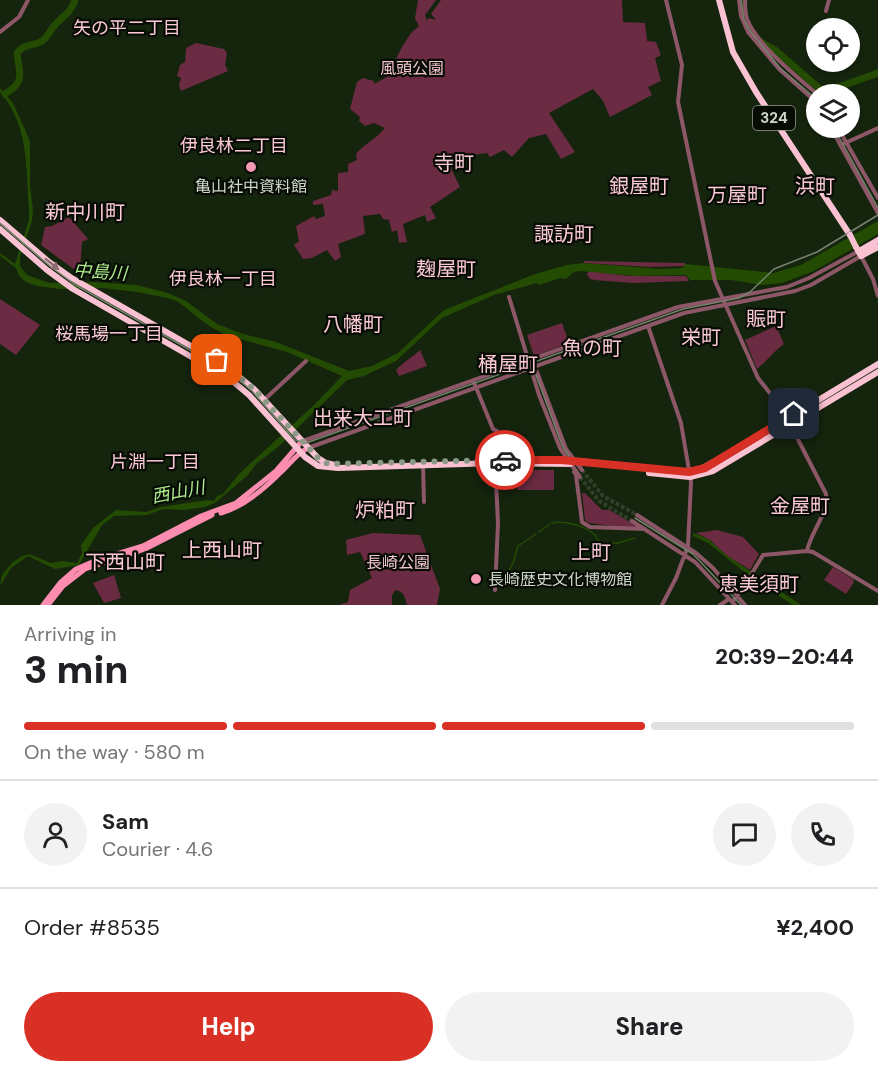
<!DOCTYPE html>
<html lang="en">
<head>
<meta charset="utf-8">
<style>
	body { margin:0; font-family:"DM Sans","Noto Sans JP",sans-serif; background:#f2f2f2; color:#202124; height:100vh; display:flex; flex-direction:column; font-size:22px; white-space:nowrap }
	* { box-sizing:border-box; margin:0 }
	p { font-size:20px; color:#757577 }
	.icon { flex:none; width:33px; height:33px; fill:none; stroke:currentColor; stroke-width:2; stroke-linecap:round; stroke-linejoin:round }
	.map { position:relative; height:605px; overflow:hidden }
	.side { display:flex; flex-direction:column; background:#fff; flex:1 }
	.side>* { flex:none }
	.tools { position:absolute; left:806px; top:18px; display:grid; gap:12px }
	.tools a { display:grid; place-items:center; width:54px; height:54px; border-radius:50%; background:#fff; box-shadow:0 2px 4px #0004; font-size:30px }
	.pin { position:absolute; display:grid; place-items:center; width:51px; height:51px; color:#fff; margin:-26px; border-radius:12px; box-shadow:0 3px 9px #0006 }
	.courier { position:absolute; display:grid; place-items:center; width:60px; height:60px; margin:-30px; border:4px solid #d93025; border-radius:50%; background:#fff; color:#222; box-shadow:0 2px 8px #0007 }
	.overview em { font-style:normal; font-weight:800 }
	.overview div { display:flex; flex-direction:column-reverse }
	.overview { display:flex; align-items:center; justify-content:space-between; height:102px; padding:0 24px }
	h1 { font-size:39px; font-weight:800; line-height:45px }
	.bar { display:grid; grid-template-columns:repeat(4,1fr); gap:9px 6px; align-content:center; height:72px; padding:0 24px }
	.bar i { height:8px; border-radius:4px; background:#e0e0e0 }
	.bar .on { background:#d93025 }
	.bar p { grid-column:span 4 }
	.line { display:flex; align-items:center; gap:15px; padding:0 24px; border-top:2px solid #e0e0e0 }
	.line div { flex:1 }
	.round { display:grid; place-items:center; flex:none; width:63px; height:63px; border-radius:32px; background:#f2f2f2 }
	.button { display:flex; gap:12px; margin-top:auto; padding:12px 24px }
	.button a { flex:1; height:69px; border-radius:36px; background:#d93025; color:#fff; font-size:24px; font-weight:800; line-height:69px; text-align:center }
	.button a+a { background:#f2f2f2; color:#202124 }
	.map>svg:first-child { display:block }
</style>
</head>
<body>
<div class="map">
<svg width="878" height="605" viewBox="0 0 878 605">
	<rect width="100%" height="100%" fill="#15240d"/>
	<!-- green -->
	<path fill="#6b2b42" d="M418,0h18l-11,15 2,6 1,-3 8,2 -5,-6 10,-14h181l1,22 22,1 2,18 9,1 5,13 -6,3 6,23 -13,6 4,8 -42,22 -7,-16 -10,-12 -44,24 26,39 -14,7 -15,-25 -17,4 -17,19 -8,-7 -14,7 -3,-4 -22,3 -14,12 9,19 -30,20 6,11 -9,4 -2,-7 -22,9 4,18 -8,1 -2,-13 -5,2 -3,-12 -6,-1 -3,-5 -17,2 2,18 -27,10 3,13 -6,4 -8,-11 -15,8 -9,1 -9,-14 5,-4 -3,-15 18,-10 2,3 9,-3 -2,-12 -10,1v-4l18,-6 1,-5 6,1v-18l10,-1v-8l9,-4 -1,-6c8,-10 20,-15 29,-26l-11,-5 -9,3 -6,-5 1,-4 -10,-8 7,-27 6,-4 11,3v3l13,-7 15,-30 9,-14 8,-7 -4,-8z
		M196,43l28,6 3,4 -2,12 3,6 -47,20 -2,-6 2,-7 -4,-2 3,-11 5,-3 1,-14z
		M69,217l19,22 -6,3 -2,28h-5l-34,-25 4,-18 7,-1z
		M584,261l101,2v3l-35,1 -66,-4z
		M589,271l40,5h57l3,5 -56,2 -39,-3 -4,-1 -3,-5z
		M0,299l40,26 -24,30 -16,-11z
		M562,323l7,20 -35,13 -7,-21z
		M776,326l8,18c-11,8 -16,16 -27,25l-12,-29z
		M420,350l7,16 -28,10 -3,-6c6,-7 17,-13 24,-20z
		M517,470h37v20h-37z
		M582,493h3l17,17h7l35,20 -55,-7 -4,-3z
		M717,530l26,7 16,17 -9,16 -24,-15 -16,-15 -14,-7z
		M373,533l47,2 20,54 -3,16h-30c-2,-8 -3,-13 -11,-15l-4,5v10h-53l9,-3 2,-12 22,-12 -12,-26 -13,3 -1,-15z
		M833,567l20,12 1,3 -8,12 -22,-14z
		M114,575l7,23 -17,5 -11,-20z"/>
	<!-- water -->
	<path fill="#234b02" d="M0,88l13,15 17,38v45l3,24 -1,11 -12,35v10l7,9 22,8 45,-1 43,3 31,8 18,8 31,23 26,10 33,8 73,29 23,-5 26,-13 46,-43 91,-36 32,-9 16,-2 78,6 20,-1 5,-4 87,9 28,-8 75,-43h2v12l-64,37 -32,12 -20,2 -31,-5h-41l-4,-5 -52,1 -53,-5 -7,1 -8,7 -6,-1 -21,7 -2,-2 -43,12 -52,23 -46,43 -32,15 -17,4 -69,67 -22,17 -8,11 -33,28 -10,4 -21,3 -21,-1 -16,6 -33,1 -12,9 -23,40 -24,4 -27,-13 -17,12 -11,18 2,-11 10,-12 10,-7 7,-2 22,9 12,-2 14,2 5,-10 -1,-8 12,-17 23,-18 30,2 15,-5 47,-7 6,1 3,-5 6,-2 16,-20 76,-70 27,-28 -55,-24 -59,-16 -19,-10 -32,-25 -10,-3 -30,-6 -34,-4 -43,1 -23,-3 -11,-4 -7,-6 -3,-8 -16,-12v-3l15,11 14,-44v-10c-3,-41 0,-85 -29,-118z
		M693,533l15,6 18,16 75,50h-8l-40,-26 -45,-36 -15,-7z"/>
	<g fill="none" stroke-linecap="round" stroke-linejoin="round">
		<!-- stream -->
		<path stroke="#234b02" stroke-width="1.5" d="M552,523c12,-3 34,3 43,12 2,3 4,6 6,8h17l17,-5
			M539,532l11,-8
			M506,576l7,-13 5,-17 18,-12"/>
		<!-- river -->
		<path stroke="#234b02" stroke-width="7" d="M742,0l4,24 13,17 16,9 45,39 7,2 51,-18
			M5,94c20,-12 15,-20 12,-40 6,-11 15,-7 25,-13 5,-3 8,-10 12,-15 9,-11 16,-11 21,-26"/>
		<!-- minor-tunnel -->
		<path stroke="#313f29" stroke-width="4" stroke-dasharray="4 2" stroke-linecap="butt" d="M582,470l21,26 34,19
			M580,477l19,24 33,20"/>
		<!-- minor -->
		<path stroke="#8d5768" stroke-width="4" d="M666,0l16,65 -4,37 37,179 43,97 18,23 11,17 39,76c2,21 -15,37 -19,57
			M739,0l2,16 7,16 31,37 37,33
			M745,0c0,6 0,13 2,19 10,26 49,57 70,75
			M826,11l3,-11
			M0,32l19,-15 9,-17
			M831,128l47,85
			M838,128l40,70
			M841,145l37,-17
			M509,297l30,98 21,53 20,29
			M648,326l33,97 10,59 -3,64 -12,32 -14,27
			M532,368l5,4 29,77 16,21
			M473,380l20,49 4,2
			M264,400l42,-39
			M303,441l375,-134 109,-20 22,-9 50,-27
			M308,448l376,-135 111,-22 16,-6 50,-29 12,23 5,17
			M423,464l1,38
			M574,472l2,3 6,47 8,5 55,2
			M637,515l59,38 17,15 32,37
			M632,521l63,41 40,43
			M495,590l3,-67 -3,-62
			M732,602l8,-9 23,-38 44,-4 6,1 65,39
			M720,605l9,-6"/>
		<!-- major -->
		<path stroke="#fd8cb1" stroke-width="5" d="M221,513c22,-6 43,-24 59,-40 10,-9 16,-19 28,-25
			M43,605l17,-22 16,-14 21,-9 46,-14 58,-30 35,-13 40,-32 26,-30
			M48,605l15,-19 22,-17 60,-20 67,-34"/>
		<!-- highway -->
		<path stroke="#f9c1d1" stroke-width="6" d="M719,0l14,52 23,40 94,143
			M0,220l49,42 21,15 156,89 28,23 64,69 8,5 9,2
			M0,229l47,41 26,19 157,90 19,16 56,62 13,9 20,2 158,-5 74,1
			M856,247l5,9 17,-9
			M859,251l19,-11
			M578,461l101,11 20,-2 50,-28 129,-78
			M649,473l41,4 23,-6 165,-99"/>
		<!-- tram -->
		<path stroke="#76826f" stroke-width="1.5" d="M741,0l3,20 6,11 30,37 36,31
			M834,128l44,80
			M0,223l51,44 23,17 158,90 20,17 43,49 11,3 377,-134 56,-11 11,-6 24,-23 43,-17 61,-37
			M518,368h11l7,7 26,70 7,11
			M635,518l58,36 48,51"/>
		<!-- highway-bridge -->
		<path stroke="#f9c1d1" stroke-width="6" d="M850,235l6,12
			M566,461h12"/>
	</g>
	<!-- one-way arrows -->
	<defs><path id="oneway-solid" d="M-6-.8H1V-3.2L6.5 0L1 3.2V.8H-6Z" transform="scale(1.5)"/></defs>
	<use fill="#8c6f74" href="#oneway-solid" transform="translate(52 264) rotate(39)"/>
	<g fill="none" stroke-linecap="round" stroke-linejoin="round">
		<!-- done -->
		<path stroke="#8d9987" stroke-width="6" stroke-dasharray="0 10.8" d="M217,360l37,29 64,69 10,6 177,-4"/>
		<!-- route -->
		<path stroke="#d93025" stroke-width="8" d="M505,460h57l127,12 16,-4 89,-54"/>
	</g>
	<!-- markers -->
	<g fill="#f09ab4" stroke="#060b03" stroke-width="2">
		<circle cx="251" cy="167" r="6"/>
		<circle cx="476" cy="579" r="6"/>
	</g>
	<g text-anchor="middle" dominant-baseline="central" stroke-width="4.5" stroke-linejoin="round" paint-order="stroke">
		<!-- shield labels -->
		<rect fill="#060b03" stroke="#929a8e" stroke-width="1.5" x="753" y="106" width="42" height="24" rx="4.5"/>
		<g font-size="15" font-weight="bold" fill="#ced8c9">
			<text x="774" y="118">324</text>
		</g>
		<!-- park labels -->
		<g font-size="16" fill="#f4c6d2" stroke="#060b03">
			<text x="412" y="68">風頭公園</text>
			<text x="398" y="562">長崎公園</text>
		</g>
		<!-- poi labels -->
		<g font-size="16" fill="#ced8c9" stroke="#060b03">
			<text x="251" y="186">亀山社中資料館</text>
			<text x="488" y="579" text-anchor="start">長崎歴史文化博物館</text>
		</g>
		<!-- neighbourhood labels -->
		<g font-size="18" fill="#fbc8d6" stroke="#060b03">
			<text x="127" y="28">矢の平二丁目</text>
			<text x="234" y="146">伊良林二丁目</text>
			<text x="223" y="279">伊良林一丁目</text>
			<text x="109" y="334">桜馬場一丁目</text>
			<text x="155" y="462">片淵一丁目</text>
		</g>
		<!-- water labels -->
		<g font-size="18" font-style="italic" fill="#ace98c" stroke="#060b03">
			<text transform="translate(100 272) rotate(4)">中島川</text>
			<text transform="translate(178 492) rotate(-11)">西山川</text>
		</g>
		<!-- quarter labels -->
		<g font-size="20" fill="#fbc8d6" stroke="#060b03">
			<text x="454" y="163">寺町</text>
			<text x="639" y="186">銀屋町</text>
			<text x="815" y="186">浜町</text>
			<text x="737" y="195">万屋町</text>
			<text x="85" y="212">新中川町</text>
			<text x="564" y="234">諏訪町</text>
			<text x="446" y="269">麹屋町</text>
			<text x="766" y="319">賑町</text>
			<text x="353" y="324">八幡町</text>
			<text x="701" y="337">栄町</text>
			<text x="592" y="348">魚の町</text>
			<text x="508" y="364">桶屋町</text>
			<text x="363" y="418">出来大工町</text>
			<text x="800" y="506">金屋町</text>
			<text x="385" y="510">炉粕町</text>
			<text x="222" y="550">上西山町</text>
			<text x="591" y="552">上町</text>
			<text x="125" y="562">下西山町</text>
			<text x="759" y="584">恵美須町</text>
		</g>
	</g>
</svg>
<div class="tools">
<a><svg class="icon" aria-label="locate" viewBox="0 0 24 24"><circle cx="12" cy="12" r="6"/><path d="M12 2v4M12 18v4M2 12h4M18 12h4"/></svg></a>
<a><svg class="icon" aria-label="layers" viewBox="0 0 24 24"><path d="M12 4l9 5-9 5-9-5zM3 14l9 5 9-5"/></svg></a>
</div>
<div class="pin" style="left:217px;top:360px;background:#ea580c"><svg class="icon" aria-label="bag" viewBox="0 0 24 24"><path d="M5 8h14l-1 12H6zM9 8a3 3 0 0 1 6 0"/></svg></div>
<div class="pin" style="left:794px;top:414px;background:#1f2937"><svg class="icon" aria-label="home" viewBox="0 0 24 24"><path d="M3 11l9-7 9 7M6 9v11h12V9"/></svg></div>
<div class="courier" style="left:505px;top:460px"><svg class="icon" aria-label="car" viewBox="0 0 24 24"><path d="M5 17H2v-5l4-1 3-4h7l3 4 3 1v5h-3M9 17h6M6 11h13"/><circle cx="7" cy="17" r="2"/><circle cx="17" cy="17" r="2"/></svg></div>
</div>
<section class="side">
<div class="overview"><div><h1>3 min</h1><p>Arriving in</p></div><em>20:39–20:44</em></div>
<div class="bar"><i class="on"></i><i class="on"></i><i class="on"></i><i></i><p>On the way · 580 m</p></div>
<div class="line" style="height:108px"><a class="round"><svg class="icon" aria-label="person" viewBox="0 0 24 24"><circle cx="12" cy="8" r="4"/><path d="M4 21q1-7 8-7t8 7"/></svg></a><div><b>Sam</b><p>Courier · 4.6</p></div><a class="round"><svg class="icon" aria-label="chat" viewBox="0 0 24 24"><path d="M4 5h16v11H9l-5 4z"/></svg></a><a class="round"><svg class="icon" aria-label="phone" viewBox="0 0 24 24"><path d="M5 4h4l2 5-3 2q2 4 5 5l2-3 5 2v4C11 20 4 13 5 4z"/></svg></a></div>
<div class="line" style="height:78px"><div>Order #8535</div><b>¥2,400</b></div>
<div class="button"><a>Help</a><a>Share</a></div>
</section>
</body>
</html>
